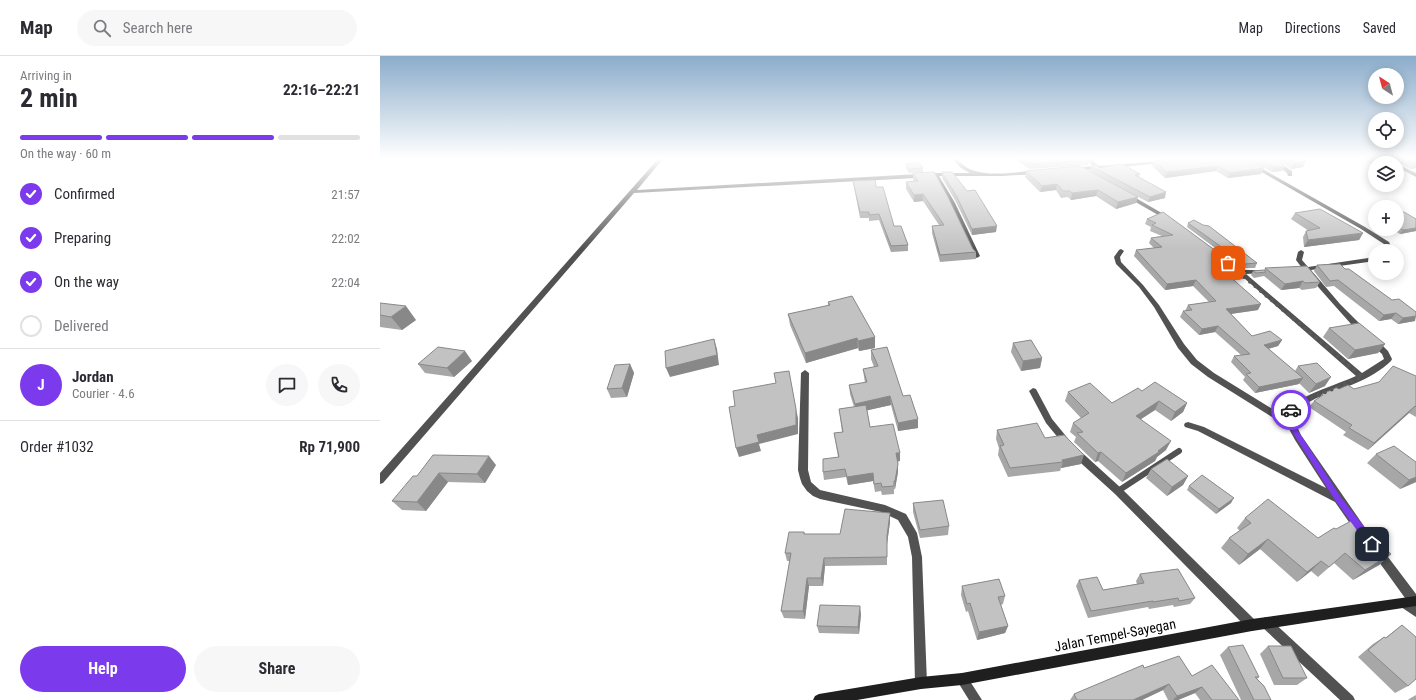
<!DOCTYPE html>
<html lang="en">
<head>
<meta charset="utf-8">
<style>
	body { margin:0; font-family:"Roboto Condensed",sans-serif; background:#f7f7f7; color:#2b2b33; height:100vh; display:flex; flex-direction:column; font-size:15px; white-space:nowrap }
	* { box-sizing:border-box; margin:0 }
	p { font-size:13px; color:#7c7c81 }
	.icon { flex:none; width:22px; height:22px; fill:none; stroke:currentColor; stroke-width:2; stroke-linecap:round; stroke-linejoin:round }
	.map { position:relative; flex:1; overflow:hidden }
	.drawer { display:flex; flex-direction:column; background:#fff; width:380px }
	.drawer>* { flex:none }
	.needle { width:26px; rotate:324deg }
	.fabs { position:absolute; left:988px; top:12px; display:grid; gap:8px }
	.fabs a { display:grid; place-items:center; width:36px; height:36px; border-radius:50%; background:#fff; box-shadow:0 2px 10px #0003; font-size:20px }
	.pin { position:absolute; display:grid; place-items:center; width:34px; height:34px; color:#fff; margin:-17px; border-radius:8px; box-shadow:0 2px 6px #0006 }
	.courier { position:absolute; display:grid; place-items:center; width:40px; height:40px; margin:-20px; border:3px solid #7c3aed; border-radius:50%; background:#fff; color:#222; box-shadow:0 1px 5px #0007 }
	.overview em { font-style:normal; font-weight:700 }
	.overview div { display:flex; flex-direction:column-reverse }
	.overview { display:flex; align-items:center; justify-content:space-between; height:68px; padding:0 20px }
	h1 { font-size:26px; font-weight:700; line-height:30px }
	.bar { display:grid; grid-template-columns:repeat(4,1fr); gap:6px 4px; align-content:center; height:48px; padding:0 20px }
	.bar i { height:5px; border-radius:3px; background:#e1e1e2 }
	.bar .selected { background:#7c3aed }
	.bar p { grid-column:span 4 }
	.line { display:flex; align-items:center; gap:10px; padding:0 20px; border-top:1px solid #e1e1e2 }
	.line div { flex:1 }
	.round { display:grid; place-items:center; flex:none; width:42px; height:42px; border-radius:21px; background:#f7f7f7 }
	ol { padding:0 20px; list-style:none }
	li { display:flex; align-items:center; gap:12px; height:44px }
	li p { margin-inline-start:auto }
	li .icon { padding:4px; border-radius:50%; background:#7c3aed; color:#fff; stroke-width:4 }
	li:last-child { color:#7c7c81 }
	li i { width:22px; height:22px; border:2px solid #e1e1e2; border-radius:50% }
	.primary-button { display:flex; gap:8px; margin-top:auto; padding:8px 20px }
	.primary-button a { flex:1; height:46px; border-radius:24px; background:#7c3aed; color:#fff; font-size:16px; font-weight:700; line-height:46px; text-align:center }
	.primary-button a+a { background:#f7f7f7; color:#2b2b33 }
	header { display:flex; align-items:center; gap:24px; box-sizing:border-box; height:56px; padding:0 20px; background:#fff; border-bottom:1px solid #e1e1e2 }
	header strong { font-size:19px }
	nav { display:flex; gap:22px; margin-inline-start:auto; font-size:14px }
	.search { width:280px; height:36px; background:#f7f7f7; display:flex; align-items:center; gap:10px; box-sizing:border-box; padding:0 14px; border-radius:22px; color:#7c7c81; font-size:15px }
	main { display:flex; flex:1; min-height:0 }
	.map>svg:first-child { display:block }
</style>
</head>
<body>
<header>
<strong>Map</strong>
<div class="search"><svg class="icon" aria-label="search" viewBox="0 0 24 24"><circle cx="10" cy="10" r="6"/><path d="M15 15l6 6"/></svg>Search here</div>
<nav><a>Map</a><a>Directions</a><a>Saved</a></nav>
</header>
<main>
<section class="drawer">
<div class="overview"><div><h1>2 min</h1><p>Arriving in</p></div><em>22:16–22:21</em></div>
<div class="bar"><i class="selected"></i><i class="selected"></i><i class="selected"></i><i></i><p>On the way · 60 m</p></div>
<ol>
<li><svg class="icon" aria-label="check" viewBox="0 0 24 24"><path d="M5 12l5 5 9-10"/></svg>Confirmed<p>21:57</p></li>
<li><svg class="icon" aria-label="check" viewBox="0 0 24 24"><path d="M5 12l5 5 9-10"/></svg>Preparing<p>22:02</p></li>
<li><svg class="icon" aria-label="check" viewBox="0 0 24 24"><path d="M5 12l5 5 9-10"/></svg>On the way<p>22:04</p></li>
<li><i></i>Delivered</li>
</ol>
<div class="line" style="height:72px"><b class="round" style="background:#7c3aed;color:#fff">J</b><div><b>Jordan</b><p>Courier · 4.6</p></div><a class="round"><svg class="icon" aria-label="chat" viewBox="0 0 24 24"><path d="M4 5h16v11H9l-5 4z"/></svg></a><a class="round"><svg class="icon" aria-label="phone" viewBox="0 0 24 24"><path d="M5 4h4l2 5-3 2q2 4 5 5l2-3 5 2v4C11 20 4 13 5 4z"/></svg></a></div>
<div class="line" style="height:52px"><div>Order #1032</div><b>Rp 71,900</b></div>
<div class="primary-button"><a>Help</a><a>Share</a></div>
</section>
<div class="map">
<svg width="1036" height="644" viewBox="0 0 1036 644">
	<rect width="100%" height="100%" fill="#fff"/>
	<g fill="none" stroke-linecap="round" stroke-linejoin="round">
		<!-- service -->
		<path stroke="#525252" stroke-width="6" d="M738,435l61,-40"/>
		<!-- minor -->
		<path fill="#525252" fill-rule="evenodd" d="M278,103h5l-26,31 299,-17h34l-9,-5 -9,-9h5c4,4 9,9 15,11 19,7 45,2 65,0l3,2 -3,2 -35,2h-63l16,27 25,53 -3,2 -3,-2 -25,-53 -15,-26 -300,16 -251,290 -3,1v-11z
			M706,103h5l8,7 63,-5 2,1 -2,1 -63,6 -27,1v-1l2,-1 19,-2z
			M859,103h6l120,68 24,15 4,9h-6l-3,-7 -23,-15z
			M889,103h5l18,12v5h-4l-1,-3z
			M1017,108l19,9v4l-19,-10z
			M745,138h4l43,25 -5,1 -42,-24z
			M741,193l3,2 -4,6 1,5 22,23 16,20 25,39 13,16 17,13 70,43c4,-18 56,-32 72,-40l-120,-105v-2l2,-1 4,2h24v2l-2,1 -18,1 116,99 22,-14 -2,-5 -10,-9 -1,-2 1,-2h6l10,10 4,8 -1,2c-9,9 -23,17 -35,22 -21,9 -48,14 -64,33l9,19 65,94 1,3 -1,3 -4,2 -4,-2 -23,-33 -137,-71 -13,-4 -1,-2 1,-2 3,-1 16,5 122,61 -31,-48 -7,-13 -80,-50 -17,-13 -13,-16 -24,-41 -15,-20 -23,-23 -2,-7 5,-7z
			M921,194l3,2 -2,8 6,7 67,-10v4l-64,9 29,34 25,25 1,2 -1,2h-6l-24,-27 -31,-35 -2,-1v-2l-6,-8 2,-8z
			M425,314l4,3 -1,97 3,12 9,8 65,15 21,9 11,19 5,24 5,126 -2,4 -4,2 -4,-2 -2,-4 -3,-126 -4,-20 -10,-17 -17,-8 -61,-13 -7,-3 -6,-5 -5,-7 -2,-6 -2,-8 3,-97z
			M653,332l3,1 16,30 18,22 1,2 -1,2 -3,1 -3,-1 -18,-22 -17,-32z
			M695,392l3,1 43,39 135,133 2,4 -2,4 -4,2 -4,-2 -133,-135 -43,-39 -2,-3 2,-3z
			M998,491l4,2 34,45v23l-15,-10 -2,-4 2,-4 4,-1 -31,-43 -1,-3 1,-3z
			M886,561l4,2 83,77 2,4h-15l-78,-73 -2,-4 2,-4z
			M582,617l4,2 16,25h-13l-13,-21 2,-4z"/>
		<!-- secondary -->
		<path fill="#1f1f1f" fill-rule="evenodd" d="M1036,540v10l-164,25 -290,54 -41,4 -64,11h-44l2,-4 4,-2 102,-17 41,-4 290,-54z"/>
	</g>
	<!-- wall -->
	<path fill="#a7a7a7" d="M633,103h76v1l-1,5 -58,4z
		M868,103l13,15 -33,4 -12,-7 -51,7 -13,-12 2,-5z
		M868,103h28l9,7 -3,5 -10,1z
		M897,103h25l4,2 -3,6 -12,2z
		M983,103h53v9l-6,1 -8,-5 -3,6h-2v-7h-22v3z
		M526,108l17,4v4l-14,1 -3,-5z
		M700,110l56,37 -20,6 -20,-13 -25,4 -3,-3 -7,1 -5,-8 -16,2 -15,-15 1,-6z
		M711,110l8,2 41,6 -1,3 26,21 -17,4 -58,-31z
		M562,116l54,60 -24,3 -16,-33 -14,-24z
		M533,117l60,76 3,3v7l-36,3 -8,-29v-7l7,-1 -16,-24 -9,1 -8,-13v-7l8,-1 -1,-1z
		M473,125l23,6 18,39 14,19v6l-17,1 -12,-32 -10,1v-3h-9l-6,-31z
		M783,156l83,61 -2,6 -10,1 24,30 -27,4 21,22 30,4 -4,6 -10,3 27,22 3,-5 27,20 -16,7 -10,-10v1l-44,9 -12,-13 2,-3 -14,-15 3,-6 7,-1 -26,-23 -16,3 -19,-18 3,-6h2l3,-6 21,-3 -16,-16 -28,4 -31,-34 2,-6 18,-2 -5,-5 2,-5 11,-2 -12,-5 1,-4 -6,-3 2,-5z
		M1017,156l19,7v12l-16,3 -8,-5h5z
		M915,157l68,20 -4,7 -55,7 -1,-10 3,-6h3l-18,-12z
		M808,167l15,2 54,38 -2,5h-13l-55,-41z
		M937,209l28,4 70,52 -17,3 -7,-5 -12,2 -45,-35 -8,1 -12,-16z
		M885,212l55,14 -4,6 -14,2 -3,-2 -18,2 -17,-14 -10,2 -3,-3 2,-4 11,-1z
		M448,246l47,46 -16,3 -1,-3 -52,15 -16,-38 -2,-11 40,-8z
		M0,247l36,17 -14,10 -22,-3z
		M949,272l56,16 -7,9 -30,6 -25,-22z
		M633,287l29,15 -2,10 -19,3 -10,-19z
		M491,294l32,46 15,32 -20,3 -7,-26 -24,5 3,17 30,34h-2v11l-3,17h-1v5l-12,1 -1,-4 -6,1 -2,-11 -25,4 -2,-8 -22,3 -1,-8 15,-15 -4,-24 8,-1 -3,-23 15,-2 -4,-13 -1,-9 16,-2 -1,-6 -1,-8 11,-2 -3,-8z
		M92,305l-18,16 -29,-4 -7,-9z
		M250,308l4,9 -7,24 -16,1 -4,-9z
		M1036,320v41l-7,-4 -41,37 -25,-15 3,-3 -37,-25 5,-6 5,-3 3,-4 17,-5h15z
		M762,335l45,12 -4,9 -12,9 -16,-11 -14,9 25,31 -9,7 -2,4 -33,21 -24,-21 -3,1 -21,-20 2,-5 -6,-5 3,-9 8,-5 -16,-17 3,-9 44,11z
		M617,374l48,8 36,26 -20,4 -1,3 -52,6 -10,-22 1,-7 -3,-9z
		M996,398l40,28 -16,7 -33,-26z
		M116,409l-11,18 -37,-1 -22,29 -24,-1 -10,-9 25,-25z
		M771,413l37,7 -5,9 -16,11 -21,-18z
		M809,430l42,17 -15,11 -29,-24z
		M533,447l36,23 -1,9 -28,3 -7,-26z
		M510,457v9l-3,22v21l-62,1 -2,20h-14l-4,33 -21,-1 -3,-7 9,-50h-3l-2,-8 19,-21 1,2h35z
		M865,462l73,20 18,-9 55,25 -12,11 -26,15 -19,-17 -16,14 -7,-6 -14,11 -37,-33 -21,16 -18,-17 8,-10 11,-7 -3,-3z
		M760,518l55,24 -5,6 -16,3 -1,-2 -24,4 -1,-2 -60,11 -12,-32 3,-6 24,10 34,-6 -1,-3z
		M582,530l43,10 -2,8 -2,1 7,21 -3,7 -28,7 -9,-29 -2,1 -5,-17z
		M481,558l-2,20 -40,-1 -2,-7z
		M1022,569l6,61 -13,7 -37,-36 15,-13 11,-7 1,1z
		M888,590l39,32 -10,7h-23l-14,-31z
		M848,591l31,30 -2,2 14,21h-30l-21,-45z
		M764,612l48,8 47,24h-39l-5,-7 -17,7h-10l-5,-10 -21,10h-72l4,-6z
		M1036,639v5h-8l1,-1z"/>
	<!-- shaded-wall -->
	<path fill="#888" d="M926,105l-3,6 -12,2 3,-6z
		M1034,107h2v5l-6,1z
		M838,110l-2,5 -51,7 2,-6z
		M905,110l-3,5 -10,1 2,-5z
		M884,112l-3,6 -33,4 2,-5z
		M677,128l-1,6 -16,2 2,-6z
		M718,134l-2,6 -25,4 1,-7z
		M786,136l-1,6 -17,4 2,-5z
		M543,138v7l-9,1v-7z
		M758,141l-2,6 -20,6 2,-7z
		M617,170l-1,6 -24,3v-6z
		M1036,172v3l-16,3 3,-4z
		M983,177l-4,7 -55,7 4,-7z
		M816,224l-3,6 -28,4 2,-6z
		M923,225l-4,7 -18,2 4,-6z
		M881,248l-3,6 -35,5 3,-6z
		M26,250l10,14 -14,10 -11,-13z
		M1016,257l-5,6 -12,2 5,-6z
		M1036,260l-1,5 -17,3 5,-6z
		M838,270l-3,6 -16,3 3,-6z
		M495,281v11l-16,3 -1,-10z
		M477,282l1,10 -52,15 -1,-10z
		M334,283l3,10 2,16 -49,12 -4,-9z
		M902,284l-4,6 -18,5 4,-6z
		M1005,288l-7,9 -30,6 7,-9z
		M85,295l7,10 -18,16 -7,-9z
		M662,302l-2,10 -19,3 2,-10z
		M250,308l4,9 -7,24 -5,-9z
		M951,321l-6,9 -16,7 7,-9z
		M923,322l-4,6 -44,9 4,-6z
		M510,340l1,9 -35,8 -1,-9z
		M779,345l-4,9 -23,15 4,-9z
		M807,347l-4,9 -12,9 4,-9z
		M1035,350l-6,7 -41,37 6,-7z
		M416,353l2,9v16l-39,10 2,7 -22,6 -3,-9z
		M538,363v9l-20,3v-8z
		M791,385l-5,9 -9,7 -2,4 -33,21 4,-9z
		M721,396l-3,9 -3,1 3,-9z
		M516,397h4v8l-4,1z
		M704,399l-3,9 -20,4 2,-6 -1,-2z
		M109,400l7,9 -11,18 -8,-9z
		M518,408v8l-3,17v-8z
		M59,417l9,9 -22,29 -9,-9z
		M493,417v8l-25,4 -1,-8z
		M808,420l-5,9 -16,11 5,-9z
		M1036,421v5l-16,7 9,-9z
		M854,442l-3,5 -15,11 3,-5z
		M510,457v9l-3,22v-8z
		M888,483l-8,10 -21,16 9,-11z
		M1011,498l-12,11 -26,15 12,-10z
		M444,502l1,8 -2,20 -2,-8z
		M941,505l-10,10 -14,11 10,-10z
		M427,522l2,8 -4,33 -2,-8z
		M480,550l1,8 -2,20 -1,-7z
		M628,570l-3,7 -28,7 2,-8z
		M789,628l-6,6 -21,10h-9z
		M822,631l-7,6 -17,7h-5l4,-4z"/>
	<!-- building -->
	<path fill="#c2c2c2" stroke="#888" d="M642,103h67v1l-58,4z
		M790,103h78l16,9 -34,5 -12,-7 -51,6 -13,-11z
		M880,103h16l9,7 -11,1z
		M908,103h14l4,2 -12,2z
		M997,103h22l1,4 2,1h-5v-1h-13z
		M1027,103h9v4h-2z
		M539,106l4,6 -14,1 -3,-5z
		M742,108l18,10 -5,1 31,17 -16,5 -59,-31 5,-1 3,3z
		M700,110l58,31 -20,5 -20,-12 -26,3 -2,-2h-7l-6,-7 -15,2 -16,-15z
		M554,116l14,25 25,52 3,3 -36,3 -8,-29 12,-1 -21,-31 -9,1 -8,-13 12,-1 -5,-8z
		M562,116h10l15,19 8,-1 22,36 -25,3 -15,-32z
		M495,124l1,7h7l11,39h7l7,19 -17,1 -12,-32 -10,1v-3h-9l-7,-31z
		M940,153l43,24 -55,7 -2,-9 14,-3 -25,-15z
		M783,156l83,61 -18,2 33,29 -35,5 26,27 18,-5 12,9 -18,5 39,33 -44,9 -13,-13 5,-1 -17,-17 16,-2 -32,-28 -16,3 -19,-18 9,-1 -4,-5 28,-4 -20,-21 -29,4 -31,-34 26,-3 -11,-9 22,-3 -21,-10 4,-2 -9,-4z
		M1017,156h7l12,7v9l-13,2 -6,-4z
		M814,164l9,5 6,1 48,37 -12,1 -57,-41z
		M960,208l5,5h4l43,31 7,-1 17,13v4l-13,2 -7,-5 -12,2 -46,-35 -8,1 -13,-16z
		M927,210l13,16 -15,1 -2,-2 -18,3 -20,-16z
		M884,214l2,2 -10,1 -3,-2z
		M472,240l23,41 -17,4 -1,-3 -52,15 -17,-39 42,-9 -2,-3z
		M0,247l26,3 -15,11 -11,-2z
		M979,267l26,21 -30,6 -26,-22z
		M334,283l3,16 -51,13 -1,-17z
		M651,284l11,18 -19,3 -10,-18z
		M58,291l27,4 -18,17 -29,-4z
		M507,291l16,49 7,-1 8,24 -20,4 -8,-27 -35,8 -6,-19 18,-3 -4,-13 15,-3 -7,-16z
		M937,307l14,14 -15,7 -18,-18z
		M250,308l-8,24 -15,1 8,-24z
		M1013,310l23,10v31l-1,-1 -41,37 -25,-15 3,-3 -38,-24 9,-6 -1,-1 16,-7 1,2 9,-4 6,4 25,-7z
		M409,315l7,38v16l-39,10 2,7 -23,6 -7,-41 6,-1 -2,-15 43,-8 -2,-10z
		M775,326l32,21 -12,9 -16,-11 -23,15 35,25 -13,10 1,1 -33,21 -25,-21 -3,1 -21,-20 6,-1 -10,-9 16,-10 -21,-21 22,-9 22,20 26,-15 4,3z
		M486,349l4,22 23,-3 7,29h-4l2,11 -3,17h-1v5l-12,1 -1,-4 -7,1 -1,-11 -26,4 -2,-8 -22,3v-13l16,-2 -5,-24 9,-1 -4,-23z
		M657,367l8,15 19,-3 20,20 -22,5 1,2 -53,6 -10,-22 4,-1 -7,-15z
		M1014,390l22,16v15l-7,3 -33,-26z
		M53,399l56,1 -12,18 -38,-1 -22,29 -25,-1 21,-25h4z
		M787,403l21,17 -16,11 -21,-18z
		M822,419l32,23 -15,11 -30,-23z
		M888,443l50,39 16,-10 2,1 17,-9 38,34 -26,16 -20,-17 -16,14 -8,-6 -14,11 -39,-33 -20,15 -19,-16 22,-15 -6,-5z
		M563,444l6,26 -29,4 -7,-27z
		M465,453l45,4 -3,23v21l-63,1 -3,20h-14l-4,33h-22l10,-58h-6l4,-21h15v2h36z
		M798,513l17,29 -16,3 -1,-3 -25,4v-1l-62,10 -12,-31 18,-3 6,13 41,-7 -4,-9z
		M619,523l6,17 -7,1 10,29 -29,6 -9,-29 -3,1 -5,-18z
		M440,549l40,1 -2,21 -41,-1z
		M1022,569l14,12v42l-8,7 -40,-36 16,-13 2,1z
		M863,589l16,32h-4l9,9 7,14h-17l-26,-53z
		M888,590h23l16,32h-24z
		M799,600l13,20 20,-11 27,35h-27l-10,-13 -25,9 -8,-12 -36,16h-56l-3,-6 69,-29 1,3z"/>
	<!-- sky -->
	<linearGradient id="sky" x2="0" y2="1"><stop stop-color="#8baccb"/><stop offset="0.53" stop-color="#fff"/><stop offset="1" stop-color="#fff" stop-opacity="0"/></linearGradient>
	<rect width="1036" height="193" fill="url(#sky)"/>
	<!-- route -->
	<path fill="#7c3aed" d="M908,352h5l1,2 -3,5 2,8 47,73 35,45 1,3 -1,3h-6l-34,-47 -47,-75 -4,-10z"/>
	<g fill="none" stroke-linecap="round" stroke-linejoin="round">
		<!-- done -->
		<path stroke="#595959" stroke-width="4" stroke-dasharray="0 7.2" d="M848,207l134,114 -39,16 -30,14 -2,3"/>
	</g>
	<g text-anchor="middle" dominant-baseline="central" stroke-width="3" stroke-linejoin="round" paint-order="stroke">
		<!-- near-street labels -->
		<g font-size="14" fill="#000" stroke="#fff">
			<text transform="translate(735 579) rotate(-11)">Jalan Tempel-Sayegan</text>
		</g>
	</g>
</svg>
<div class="fabs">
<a><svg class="needle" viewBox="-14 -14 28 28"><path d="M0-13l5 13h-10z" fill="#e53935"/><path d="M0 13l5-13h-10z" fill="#7c7c81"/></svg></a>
<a><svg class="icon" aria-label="locate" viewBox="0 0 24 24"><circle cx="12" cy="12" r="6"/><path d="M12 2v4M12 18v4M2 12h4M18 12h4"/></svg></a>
<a><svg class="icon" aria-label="layers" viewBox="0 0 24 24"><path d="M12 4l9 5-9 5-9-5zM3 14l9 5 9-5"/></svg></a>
<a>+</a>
<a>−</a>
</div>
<div class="pin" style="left:848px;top:207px;background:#ea580c"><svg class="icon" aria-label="bag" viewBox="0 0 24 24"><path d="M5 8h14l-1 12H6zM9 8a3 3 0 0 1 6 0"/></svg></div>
<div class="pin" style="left:992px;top:488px;background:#1f2937"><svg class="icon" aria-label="home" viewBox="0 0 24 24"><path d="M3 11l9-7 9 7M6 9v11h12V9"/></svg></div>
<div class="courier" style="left:911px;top:354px"><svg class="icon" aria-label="car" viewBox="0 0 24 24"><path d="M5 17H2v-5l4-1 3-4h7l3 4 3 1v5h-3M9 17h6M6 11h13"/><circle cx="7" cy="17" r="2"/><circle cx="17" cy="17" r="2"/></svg></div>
</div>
</main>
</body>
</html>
